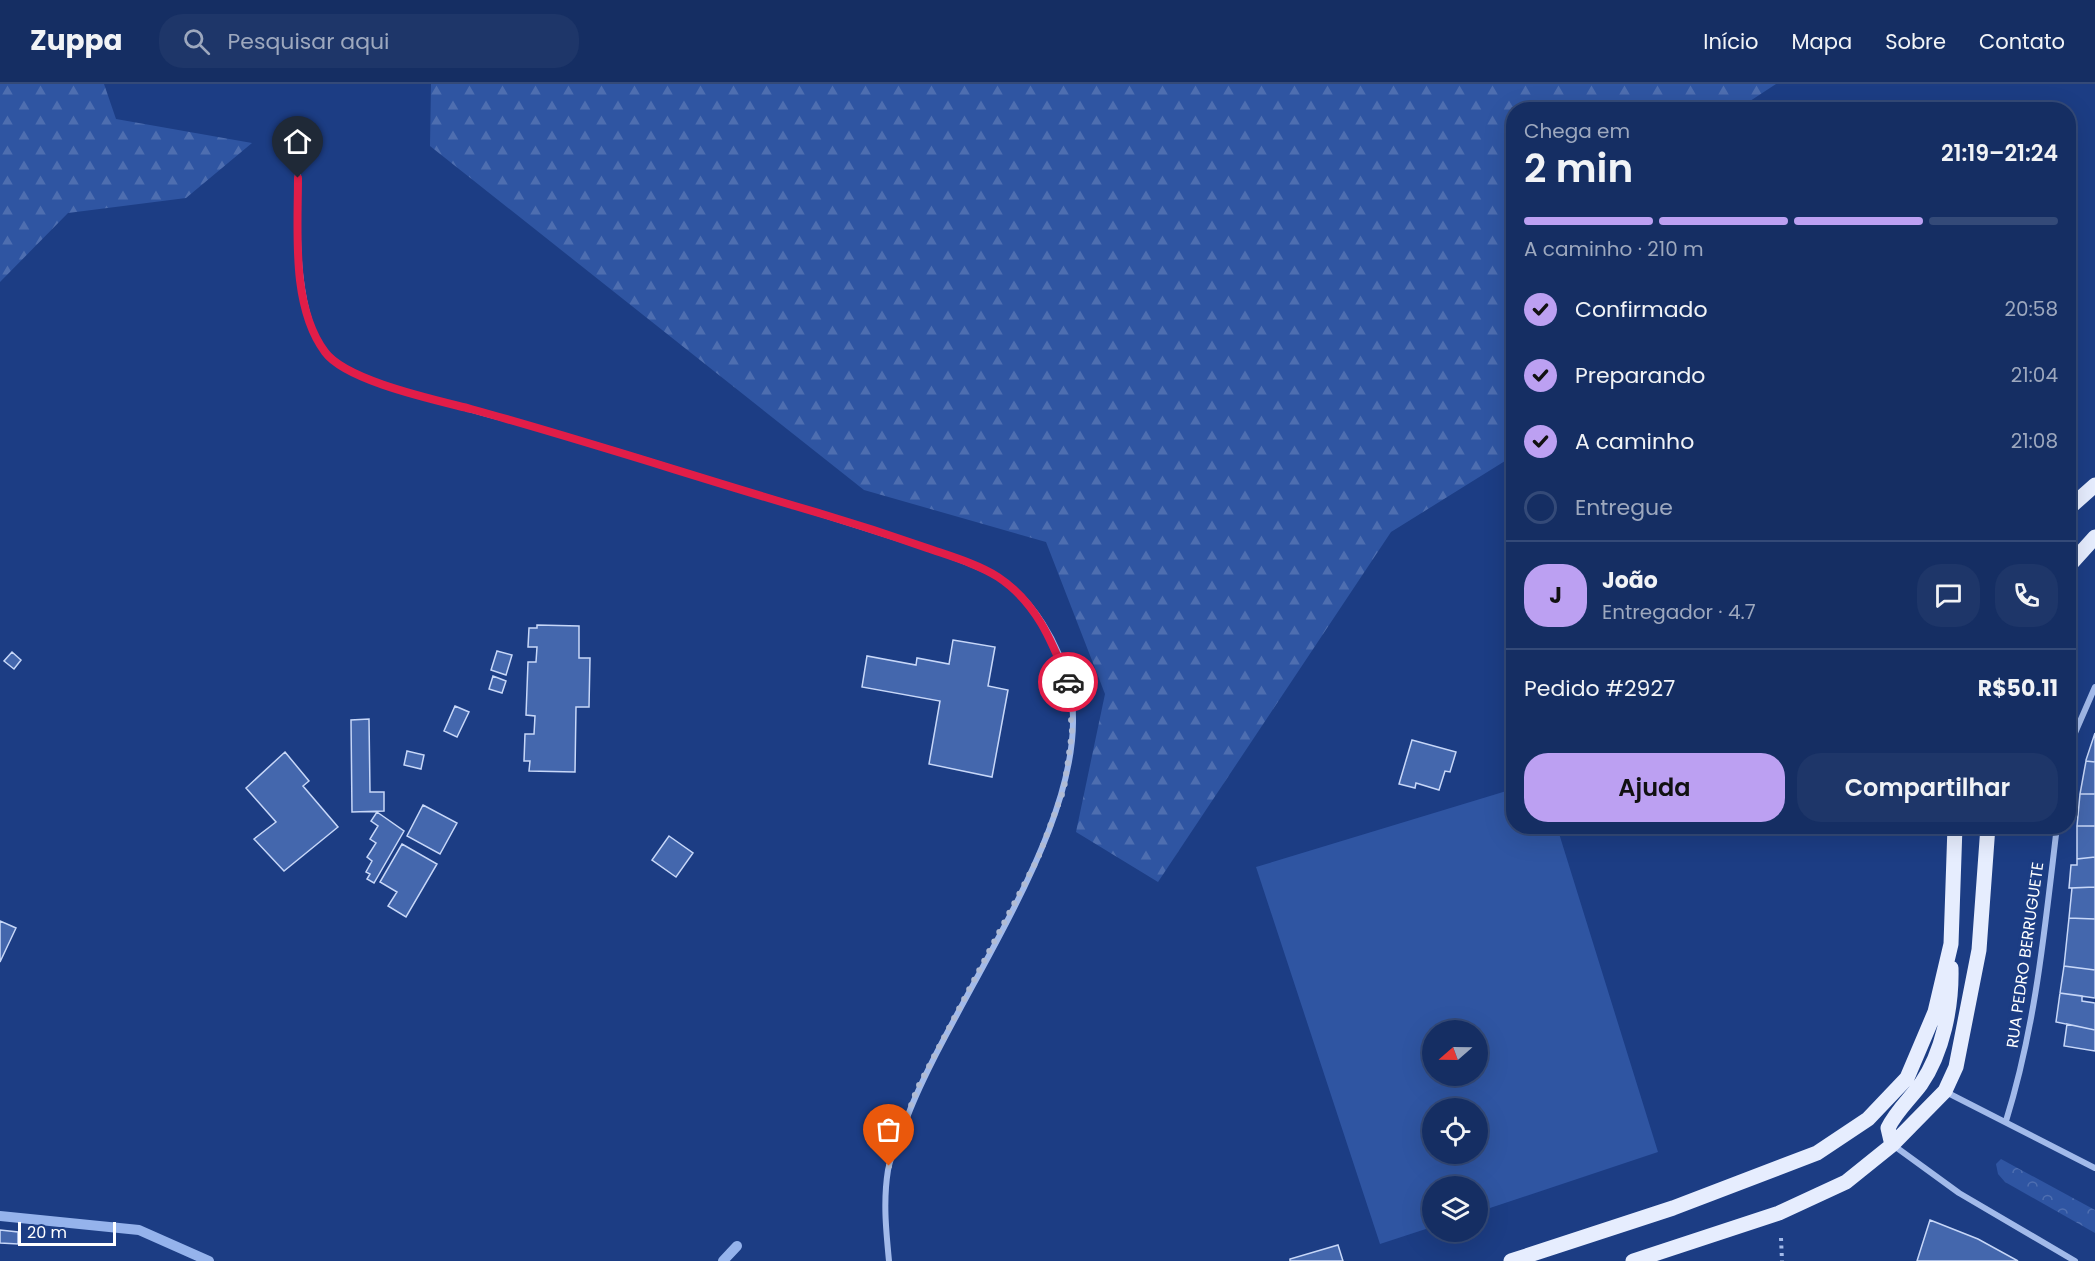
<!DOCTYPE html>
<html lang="pt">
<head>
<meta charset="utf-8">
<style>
	body { margin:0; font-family:Poppins,sans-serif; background:#1e3669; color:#f1f3f6; height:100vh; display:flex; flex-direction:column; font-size:22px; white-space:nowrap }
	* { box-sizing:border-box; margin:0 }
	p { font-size:20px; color:#9da8be }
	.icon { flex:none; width:33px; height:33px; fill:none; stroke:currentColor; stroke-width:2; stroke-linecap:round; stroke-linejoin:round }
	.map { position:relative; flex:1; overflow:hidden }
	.sheet { position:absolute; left:1506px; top:18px; width:570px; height:732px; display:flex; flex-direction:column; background:#152e63; border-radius:24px; box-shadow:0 6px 24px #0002,0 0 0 2px #344a78 }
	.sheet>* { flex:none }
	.needle { width:39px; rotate:250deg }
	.tools { position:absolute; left:1422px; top:936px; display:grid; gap:12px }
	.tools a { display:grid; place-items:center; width:66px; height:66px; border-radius:50%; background:#152e63; box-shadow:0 6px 24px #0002,0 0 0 2px #344a78; font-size:30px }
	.scale { position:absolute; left:18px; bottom:15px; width:98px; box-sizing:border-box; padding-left:6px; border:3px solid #fff; border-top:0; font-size:16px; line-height:21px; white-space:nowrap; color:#fff; -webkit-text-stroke:4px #1c3d84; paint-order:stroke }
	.pin { position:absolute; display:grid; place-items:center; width:51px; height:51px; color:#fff; margin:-62px -26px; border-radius:50% 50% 50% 0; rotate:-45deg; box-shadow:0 0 6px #0007 }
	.pin .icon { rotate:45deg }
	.courier { position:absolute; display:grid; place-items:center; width:60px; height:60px; margin:-30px; border:4px solid #e11d48; border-radius:50%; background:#fff; color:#222; box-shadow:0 2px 8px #0007 }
	.head em { font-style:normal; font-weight:600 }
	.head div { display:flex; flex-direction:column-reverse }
	.head { display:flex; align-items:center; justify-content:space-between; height:102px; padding:0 18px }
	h1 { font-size:39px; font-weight:600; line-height:45px }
	.bar { display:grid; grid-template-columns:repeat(4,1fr); gap:9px 6px; align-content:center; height:72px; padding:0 18px }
	.bar i { height:8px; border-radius:4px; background:#344a78 }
	.bar .on { background:#bca0f2 }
	.bar p { grid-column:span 4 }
	.line { display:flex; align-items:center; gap:15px; padding:0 18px; border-top:2px solid #344a78 }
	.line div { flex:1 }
	.round { display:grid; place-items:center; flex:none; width:63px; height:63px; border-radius:24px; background:#1e3669 }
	ol { padding:0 18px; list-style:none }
	li { display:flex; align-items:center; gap:18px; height:66px }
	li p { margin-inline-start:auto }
	li .icon { padding:6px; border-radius:50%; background:#bca0f2; color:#111; stroke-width:4 }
	li:last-child { color:#9da8be }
	li i { width:33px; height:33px; border:3px solid #344a78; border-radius:50% }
	.action { display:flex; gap:12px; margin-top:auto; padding:12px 18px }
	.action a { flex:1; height:69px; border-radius:24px; background:#bca0f2; color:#111; font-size:24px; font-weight:600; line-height:69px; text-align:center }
	.action a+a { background:#1e3669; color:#f1f3f6 }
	header { display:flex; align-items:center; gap:36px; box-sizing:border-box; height:84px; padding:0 30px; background:#152e63; border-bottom:2px solid #344a78 }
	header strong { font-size:28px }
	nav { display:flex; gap:33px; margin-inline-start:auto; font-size:21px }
	.search { width:420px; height:54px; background:#1e3669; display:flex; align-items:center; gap:15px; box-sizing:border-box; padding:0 21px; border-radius:24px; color:#9da8be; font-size:22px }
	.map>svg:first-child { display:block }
</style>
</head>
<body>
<header>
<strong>Zuppa</strong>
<div class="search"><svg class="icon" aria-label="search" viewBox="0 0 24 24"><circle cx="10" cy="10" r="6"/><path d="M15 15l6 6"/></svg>Pesquisar aqui</div>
<nav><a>Início</a><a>Mapa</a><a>Sobre</a><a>Contato</a></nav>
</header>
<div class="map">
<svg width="2095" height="1177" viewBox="0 0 2095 1177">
	<defs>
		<pattern id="forest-firs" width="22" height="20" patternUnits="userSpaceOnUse" patternTransform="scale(1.5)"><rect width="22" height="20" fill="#2f55a2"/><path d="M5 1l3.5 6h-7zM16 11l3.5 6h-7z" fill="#4e6eb0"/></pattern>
		<pattern id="park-crowns" width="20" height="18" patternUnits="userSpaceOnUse" patternTransform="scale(1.5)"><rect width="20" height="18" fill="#2f55a2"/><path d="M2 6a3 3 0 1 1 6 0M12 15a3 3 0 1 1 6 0" fill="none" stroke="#4e6eb0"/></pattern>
	</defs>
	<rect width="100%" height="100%" fill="#1c3d84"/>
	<!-- forest -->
	<path fill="url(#forest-firs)" d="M0,0h104l12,35 136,24 -66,55 -118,15 -68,69z
		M431,0h1345l-29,19 -2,6 -231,1 -1,346 -122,76 -233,350 -82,-50 29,-138 -59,-152 -182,-52 -434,-344z"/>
	<!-- park -->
	<path fill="url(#park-crowns)" d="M2001,1075l94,51v23l-90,-51 -7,-8 -2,-10z"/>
	<!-- garden -->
	<path fill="#2f55a2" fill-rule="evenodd" d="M1513,705l1,37 43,1 101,325 -180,60v-26h-46v41l-52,17 -124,-377zM1432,946h46v46h-46zM1432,1024h46v46h-46z"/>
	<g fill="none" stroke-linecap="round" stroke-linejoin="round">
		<!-- stream -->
		<path stroke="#95b3ec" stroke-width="10" d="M0,1132l139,14 70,31
			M723,1177l14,-15"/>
	</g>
	<!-- building -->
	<path fill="#4467ad" stroke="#c7d7f8" stroke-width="1.5" d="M537,541l42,1v32h11l-1,49h-13l-1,65 -46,-1 1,-10h-6l1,-27h9l1,-18 -9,-1 2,-53h8l1,-15h-9l1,-19h8z
		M953,556l42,7 -7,39 20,4 -16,87 -63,-13 11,-63 -78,-14 5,-31 49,9 1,-7 32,6z
		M497,567l15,4 -6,20 -15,-5z
		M12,568l9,8 -7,9 -10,-8z
		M493,592l13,5 -4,12 -13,-4z
		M455,622l14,6 -12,25 -13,-6z
		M369,635l1,73h14v19l-32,1 -1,-92z
		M2095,649v29l-9,-1v-1z
		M1412,656l44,12 -6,20 -5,-1 -6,19 -23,-7 -1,5 -16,-4z
		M407,667l17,4 -3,14 -17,-4z
		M285,668l24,29 -6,5 35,41 -54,44 -30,-32 22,-17 -30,-34z
		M2086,677l9,1v32h-15z
		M2080,710h15v32h-18z
		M423,721l34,18 -17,31 -33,-18z
		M377,728l27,19 -30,52 -7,-4 3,-5 -4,-2 6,-11 -5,-4 9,-14 -6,-4 8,-13 -7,-5z
		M2077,742h18v31l-18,2z
		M669,752l24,17 -17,24 -24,-17z
		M402,760l35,20 -31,53 -18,-11 9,-14 -17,-10z
		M2095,773v30l-26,1 2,-23h6v-6z
		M2095,803v32l-26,-1 3,-30z
		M2069,834l26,1v51l-31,-4z
		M0,837l16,7 -16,34z
		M2064,882l31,4v28l-35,-5z
		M2060,909l22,3v5l13,2v27l-39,-8z
		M2067,940l28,6v21l-31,-5z
		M1930,1136l48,19 40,22h-101z
		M0,1146l18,2v12l-18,-1z
		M1338,1161l5,16h-53v-2z"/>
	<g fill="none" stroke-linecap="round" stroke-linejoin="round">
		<!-- path -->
		<path stroke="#a2baea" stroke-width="4" stroke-dasharray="3 4.5" stroke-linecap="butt" d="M1781,1154l1,23"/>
		<!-- street -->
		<path stroke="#a2baea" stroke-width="6" d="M298,74c0,52 -7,154 28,195 25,30 116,48 154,59 105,28 208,62 312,93 45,14 90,28 135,43 23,8 48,16 69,28 37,22 63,68 73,109 31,126 -121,318 -164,438 -6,15 -14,31 -17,47 -5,31 -2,60 1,91
			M2068,665l27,-62
			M1946,1008l149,76
			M2006,1037c30,-96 39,-195 51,-295
			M1893,1061l66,48 116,68"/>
		<!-- primary -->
		<path stroke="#e6edfe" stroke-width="15" d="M2068,425l27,-24
			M2068,483l27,-30
			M1892,1061l-4,-17c8,-17 22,-29 33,-44 22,-32 31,-78 30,-116
			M1511,1177l162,-53 144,-55 51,-34 39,-41 28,-66 16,-68 4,-118
			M1633,1177l146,-48 67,-31 46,-37 53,-54 11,-24 23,-117 9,-124"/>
	</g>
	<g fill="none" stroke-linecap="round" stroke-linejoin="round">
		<!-- done -->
		<path stroke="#b0bbd4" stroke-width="6" stroke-dasharray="0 10.8" d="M889,1082l28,-77 121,-231 26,-69 8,-57 -4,-50"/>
		<!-- route -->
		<path stroke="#e11d48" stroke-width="8" d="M298,94c0,53 -7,128 27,174 21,29 111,48 146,57 109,30 216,65 324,97 45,13 89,27 132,42 23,8 51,16 71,29 38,25 54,64 70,105"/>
	</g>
	<g text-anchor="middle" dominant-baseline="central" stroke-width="6" stroke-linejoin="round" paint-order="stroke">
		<!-- street labels -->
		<g font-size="16" fill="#fff" stroke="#1c3d84">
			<text transform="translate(2025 871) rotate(-82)">RUA PEDRO BERRUGUETE</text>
		</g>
	</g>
</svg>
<div class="tools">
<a><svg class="needle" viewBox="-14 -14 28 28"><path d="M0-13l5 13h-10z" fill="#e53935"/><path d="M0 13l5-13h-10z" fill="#9da8be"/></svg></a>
<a><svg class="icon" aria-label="locate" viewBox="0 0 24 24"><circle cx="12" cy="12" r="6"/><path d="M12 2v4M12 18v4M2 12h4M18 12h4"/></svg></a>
<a><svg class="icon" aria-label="layers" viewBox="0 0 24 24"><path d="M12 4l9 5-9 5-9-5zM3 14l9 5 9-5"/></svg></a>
</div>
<div class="scale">20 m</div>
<div class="pin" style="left:889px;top:1082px;background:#ea580c"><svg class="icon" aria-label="bag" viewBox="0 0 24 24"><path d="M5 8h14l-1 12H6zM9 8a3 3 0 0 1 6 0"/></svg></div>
<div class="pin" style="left:298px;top:94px;background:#1f2937"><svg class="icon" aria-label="home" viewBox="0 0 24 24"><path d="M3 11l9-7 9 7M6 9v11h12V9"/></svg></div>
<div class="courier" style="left:1068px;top:598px"><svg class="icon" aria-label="car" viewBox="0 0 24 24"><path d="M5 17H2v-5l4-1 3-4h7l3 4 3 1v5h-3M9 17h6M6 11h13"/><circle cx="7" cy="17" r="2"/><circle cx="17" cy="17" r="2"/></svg></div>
<section class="sheet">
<div class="head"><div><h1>2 min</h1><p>Chega em</p></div><em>21:19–21:24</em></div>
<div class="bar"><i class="on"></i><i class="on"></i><i class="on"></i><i></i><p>A caminho · 210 m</p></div>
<ol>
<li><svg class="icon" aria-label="check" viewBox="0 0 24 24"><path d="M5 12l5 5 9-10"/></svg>Confirmado<p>20:58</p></li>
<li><svg class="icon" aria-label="check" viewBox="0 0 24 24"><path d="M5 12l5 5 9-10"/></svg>Preparando<p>21:04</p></li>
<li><svg class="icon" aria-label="check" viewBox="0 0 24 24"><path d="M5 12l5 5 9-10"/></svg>A caminho<p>21:08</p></li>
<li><i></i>Entregue</li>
</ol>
<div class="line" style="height:108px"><b class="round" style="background:#bca0f2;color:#111">J</b><div><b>João</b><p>Entregador · 4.7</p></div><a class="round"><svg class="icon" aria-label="chat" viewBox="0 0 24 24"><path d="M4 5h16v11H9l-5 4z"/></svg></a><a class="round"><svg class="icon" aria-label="phone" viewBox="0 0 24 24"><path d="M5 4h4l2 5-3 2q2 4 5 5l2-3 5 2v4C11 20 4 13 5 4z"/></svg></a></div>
<div class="line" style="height:78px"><div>Pedido #2927</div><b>R$50.11</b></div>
<div class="action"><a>Ajuda</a><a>Compartilhar</a></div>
</section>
</div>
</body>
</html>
